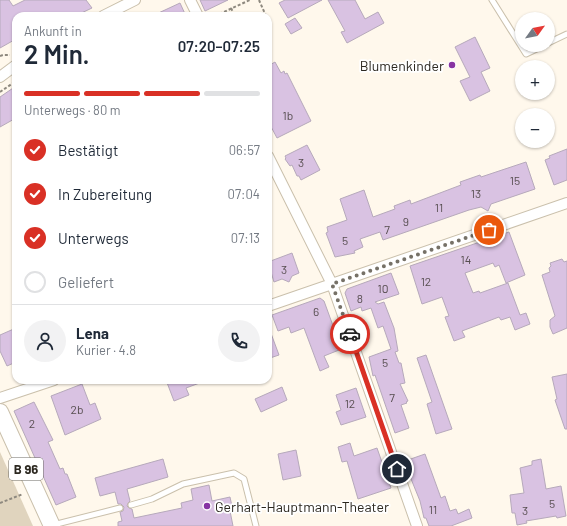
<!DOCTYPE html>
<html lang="de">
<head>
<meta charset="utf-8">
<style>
	body { margin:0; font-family:Barlow,sans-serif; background:#f2f2f3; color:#1f2937; height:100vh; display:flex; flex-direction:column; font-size:15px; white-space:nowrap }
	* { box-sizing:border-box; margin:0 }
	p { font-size:13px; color:#747a83 }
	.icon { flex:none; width:22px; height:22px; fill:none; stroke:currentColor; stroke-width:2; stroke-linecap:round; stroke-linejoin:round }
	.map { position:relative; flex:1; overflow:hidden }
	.sheet { position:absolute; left:12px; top:12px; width:260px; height:372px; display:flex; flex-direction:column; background:#fff; border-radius:12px; box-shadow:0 1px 3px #0004 }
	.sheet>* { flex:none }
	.needle { width:26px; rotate:57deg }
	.buttons { position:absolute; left:515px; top:12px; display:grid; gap:8px }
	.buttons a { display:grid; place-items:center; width:40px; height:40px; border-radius:50%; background:#fff; box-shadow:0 1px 3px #0004; font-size:20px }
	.pin { position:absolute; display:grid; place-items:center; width:34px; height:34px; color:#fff; margin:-17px; border:2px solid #fff; border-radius:50%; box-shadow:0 1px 4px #0007 }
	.courier { position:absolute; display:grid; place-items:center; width:40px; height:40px; margin:-20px; border:3px solid #d93025; border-radius:50%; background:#fff; color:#222; box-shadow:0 1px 5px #0007 }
	.overview em { font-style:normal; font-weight:600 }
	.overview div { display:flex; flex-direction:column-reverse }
	.overview { display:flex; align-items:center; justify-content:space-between; height:68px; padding:0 12px }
	h1 { font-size:26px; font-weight:600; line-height:30px }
	.bar { display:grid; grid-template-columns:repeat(4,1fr); gap:6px 4px; align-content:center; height:48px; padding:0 12px }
	.bar i { height:5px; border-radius:3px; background:#e0e1e3 }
	.bar .active { background:#d93025 }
	.bar p { grid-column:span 4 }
	.line { display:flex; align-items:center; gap:10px; padding:0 12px; border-top:1px solid #e0e1e3 }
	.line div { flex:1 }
	.round { display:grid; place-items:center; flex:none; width:42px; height:42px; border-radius:21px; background:#f2f2f3 }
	ol { padding:0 12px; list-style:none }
	li { display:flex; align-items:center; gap:12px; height:44px }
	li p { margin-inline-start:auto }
	li .icon { padding:4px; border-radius:50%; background:#d93025; color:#fff; stroke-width:4 }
	li:last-child { color:#747a83 }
	li i { width:22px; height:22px; border:2px solid #e0e1e3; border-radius:50% }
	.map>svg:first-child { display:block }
</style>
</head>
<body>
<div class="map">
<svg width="567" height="526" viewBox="0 0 567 526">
	<rect width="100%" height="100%" fill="#fff8ec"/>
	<!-- green -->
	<path fill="#e0d4be" d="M0,452l33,74h-33z"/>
	<!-- building -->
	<path fill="#d9c2e2" stroke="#b6a9bb" d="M0,0h9l4,6 12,-6h61l6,8 -17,8h-59v23l-16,9z
		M200,0h28l-23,11z
		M285,0h37l-34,18 -9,-15z
		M328,0h27l10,19 13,-7 6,11 -37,20 -6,-11 4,-1z
		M180,3l6,13h-34z
		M295,18l7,10 -11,6 -6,-10z
		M475,37l15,31 -9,4 9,19 -20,10 -10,-20 10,-4 -15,-30z
		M275,62l6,11 3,-2 1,3 2,-1 24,48 -34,17 -9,-17v-55z
		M16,86v32l-16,9v-30z
		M307,145l13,25 -19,10 -2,-4h-2l-5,-11 -2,1 -5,-7 1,-1 -1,-2z
		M567,149v31l-13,5 -9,-25 5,-2 -1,-2z
		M526,162l9,27 -44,15 -3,7 -7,-4 -12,3 -86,30 -3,-8 -20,7 3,8 -9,4 1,2 -20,4 -9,-24 2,-1 -1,-5 20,-7 -7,-21 24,-9 9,27 22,-8 -1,-3 16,-6 1,4 50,-19 -1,-3 20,-7 1,2z
		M509,232l16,43 -19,8 -7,-18 -4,2 -2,-4 -28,10 8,20 6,-2 1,2 28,-10 12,32 6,-2 4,11 -15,6 -5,-13 -9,3 -2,-3 -37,14 3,6 -11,4 -9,-24 4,-1 -7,-19 -20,7 -12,-38z
		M292,253l7,20 -7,3 -3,6 -7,-3 -8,3 -6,-20z
		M562,259l2,3 3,-1v67l-14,6 -3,-7v-7l5,-4 -13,-41 8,-3 -1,-4 2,-2 -1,-3z
		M391,273l8,21 -24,8 3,2 6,-2 10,26 4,23 -3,1 4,11h2l4,20 -5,1 8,17 -2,1 1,1 -6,2 8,23 -14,5 -20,-58 -2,1 -4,-19 22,-8 -8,-23 -5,2 -7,-20 -9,3 -1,-4 -10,4 -6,-18 2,-4z
		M320,298l4,3 16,44 -3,1 2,4 -15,6 5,11 -9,4 -16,-43 -13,5 -2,-6 -11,4 -6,-16z
		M16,328v34l-9,4 -7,-15v-16z
		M269,328l10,27 -9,3 -2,-6v-23z
		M426,355l26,74 -16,5 -9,-30 5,-2 -15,-44z
		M567,374v55h-2l-10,-29 2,-1 -5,-22z
		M166,380h39v1l-19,7 3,7 -15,6z
		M82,384l8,21 5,-2 6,16 -36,16 -14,-39z
		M282,387l5,13 -26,12 -6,-13z
		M356,388l10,29 -25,8 -5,-13 5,-2 -5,-15z
		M34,402l19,38 -5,2 12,27 3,-1 2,6h2l9,23 -20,8 -42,-94z
		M350,443l4,13 23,-8 14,40 -33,11 -11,-38 -5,1 -4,-15z
		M296,450l5,26 -18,4 -5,-26z
		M425,454l16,44 4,-2 5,15 6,-2 2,5 11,-5 3,9 -21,8h-22l-3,-8h-2l-4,-17 -13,-32 -2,-8z
		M163,459l5,18 -41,12 3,12 -2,2 -1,3 2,2 3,1 2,9 48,-10 -1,-5 12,-3 -2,-11 18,-4 3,16 18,-4 3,14h-3l3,15h-115v-4l4,-1 -2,-9 3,-1 1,-4 -3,-3h-3l-3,-12 -15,4 -5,-18z
		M541,459l5,30 15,-3 5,30 -9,2 -1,-2 -30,5 1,2 -10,2 -2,-12h-3l-2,-18 14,-2 -4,-25 12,-3v-4z"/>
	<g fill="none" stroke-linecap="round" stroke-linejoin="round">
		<defs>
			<path id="lane" d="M492,0l34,54 19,-9
				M548,43l19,-9
				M131,505l21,-6 31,-15 51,-11 10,6 12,47
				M53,525l67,-17"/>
			<path id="street" d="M190,0l8,16
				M103,16l32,-16
				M0,77l16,-12
				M268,156l64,128 85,242
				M268,306l299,-103
				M0,398l54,-18"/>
			<path id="primary" d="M0,412l52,114"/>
		</defs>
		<!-- lane casing -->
		<use href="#lane" stroke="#cac0ac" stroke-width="7"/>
		<!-- street casing -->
		<use href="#street" stroke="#cac0ac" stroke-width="12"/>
		<!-- primary casing -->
		<use href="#primary" stroke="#cac0ac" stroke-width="18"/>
		<!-- path -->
		<path stroke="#8e897f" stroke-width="2" stroke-dasharray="3 2" stroke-linecap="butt" d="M259,0l7,16
			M231,8l4,8
			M215,16l35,-16
			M268,20l1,3 -1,1
			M0,56l3,-1h7
			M0,92l16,-11
			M0,503l23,-9"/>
		<!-- lane -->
		<use href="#lane" stroke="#fff" stroke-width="5"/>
		<!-- street -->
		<use href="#street" stroke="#fff" stroke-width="10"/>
		<!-- primary -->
		<use href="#primary" stroke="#fff" stroke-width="16"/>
	</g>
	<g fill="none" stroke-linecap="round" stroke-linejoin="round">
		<!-- done -->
		<path stroke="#767167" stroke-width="4" stroke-dasharray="0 7.2" d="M350,334l-18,-50 157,-54"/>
		<!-- route -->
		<path stroke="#d93025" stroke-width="5" d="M350,334l47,135"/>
	</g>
	<!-- markers -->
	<g fill="#8734a3" stroke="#fff" stroke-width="1.5">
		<circle cx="452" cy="65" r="4"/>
		<circle cx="207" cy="506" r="4"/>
	</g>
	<g text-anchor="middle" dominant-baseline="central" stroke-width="3.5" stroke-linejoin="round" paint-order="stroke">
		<!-- number labels -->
		<g font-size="12" fill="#574e50">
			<text x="288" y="115">1b</text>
			<text x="301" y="162">3</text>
			<text x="515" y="180">15</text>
			<text x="476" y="193">13</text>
			<text x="439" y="207">11</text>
			<text x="406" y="221">9</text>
			<text x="387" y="229">7</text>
			<text x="345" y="240">5</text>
			<text x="466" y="259">14</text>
			<text x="284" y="269">3</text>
			<text x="426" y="281">12</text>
			<text x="383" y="288">10</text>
			<text x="360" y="298">8</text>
			<text x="316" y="311">6</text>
			<text x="385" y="362">5</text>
			<text x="392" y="397">7</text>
			<text x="350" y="403">12</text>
			<text x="77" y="409">2b</text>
			<text x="32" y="423">2</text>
			<text x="552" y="503">5</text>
			<text x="433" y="509">11</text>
			<text x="525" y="510">3</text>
		</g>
		<!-- shield labels -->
		<rect fill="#fff" stroke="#6b6863" stroke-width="1" x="9" y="458" width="34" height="22" rx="3"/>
		<g font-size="13" font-weight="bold" fill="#2c2820">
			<text x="26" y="469">B 96</text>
		</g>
		<!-- poi labels -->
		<g font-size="14" fill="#2c2820" stroke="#fff" text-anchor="end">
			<text x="444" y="65">Blumenkinder</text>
			<text x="215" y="506" text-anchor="start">Gerhart-Hauptmann-Theater</text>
		</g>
	</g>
</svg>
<div class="buttons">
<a><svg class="needle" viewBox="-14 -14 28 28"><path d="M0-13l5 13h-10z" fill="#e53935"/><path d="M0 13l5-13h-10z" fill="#747a83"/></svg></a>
<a>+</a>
<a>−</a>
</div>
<div class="pin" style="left:489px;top:230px;background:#ea580c"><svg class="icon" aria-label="bag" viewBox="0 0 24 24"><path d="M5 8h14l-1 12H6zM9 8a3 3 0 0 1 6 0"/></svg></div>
<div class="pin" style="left:397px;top:469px;background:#1f2937"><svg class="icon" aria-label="home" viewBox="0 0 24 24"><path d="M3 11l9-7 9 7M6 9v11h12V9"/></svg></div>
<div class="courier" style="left:350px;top:334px"><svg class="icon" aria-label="car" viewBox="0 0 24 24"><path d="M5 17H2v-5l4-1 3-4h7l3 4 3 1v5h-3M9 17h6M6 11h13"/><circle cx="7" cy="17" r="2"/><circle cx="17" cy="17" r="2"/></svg></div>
<section class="sheet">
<div class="overview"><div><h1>2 Min.</h1><p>Ankunft in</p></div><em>07:20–07:25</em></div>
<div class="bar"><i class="active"></i><i class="active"></i><i class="active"></i><i></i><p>Unterwegs · 80 m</p></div>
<ol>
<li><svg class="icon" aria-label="check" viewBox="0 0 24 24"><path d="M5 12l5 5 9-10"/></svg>Bestätigt<p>06:57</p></li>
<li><svg class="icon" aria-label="check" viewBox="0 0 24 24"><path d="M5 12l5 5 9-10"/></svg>In Zubereitung<p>07:04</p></li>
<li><svg class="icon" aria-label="check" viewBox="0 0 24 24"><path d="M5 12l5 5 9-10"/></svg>Unterwegs<p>07:13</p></li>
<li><i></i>Geliefert</li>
</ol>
<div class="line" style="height:72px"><a class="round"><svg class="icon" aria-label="person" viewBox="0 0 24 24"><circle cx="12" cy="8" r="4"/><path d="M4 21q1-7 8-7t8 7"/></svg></a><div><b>Lena</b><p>Kurier · 4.8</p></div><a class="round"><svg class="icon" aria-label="phone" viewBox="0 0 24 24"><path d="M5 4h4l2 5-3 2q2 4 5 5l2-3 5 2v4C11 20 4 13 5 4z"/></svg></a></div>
</section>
</div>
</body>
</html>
